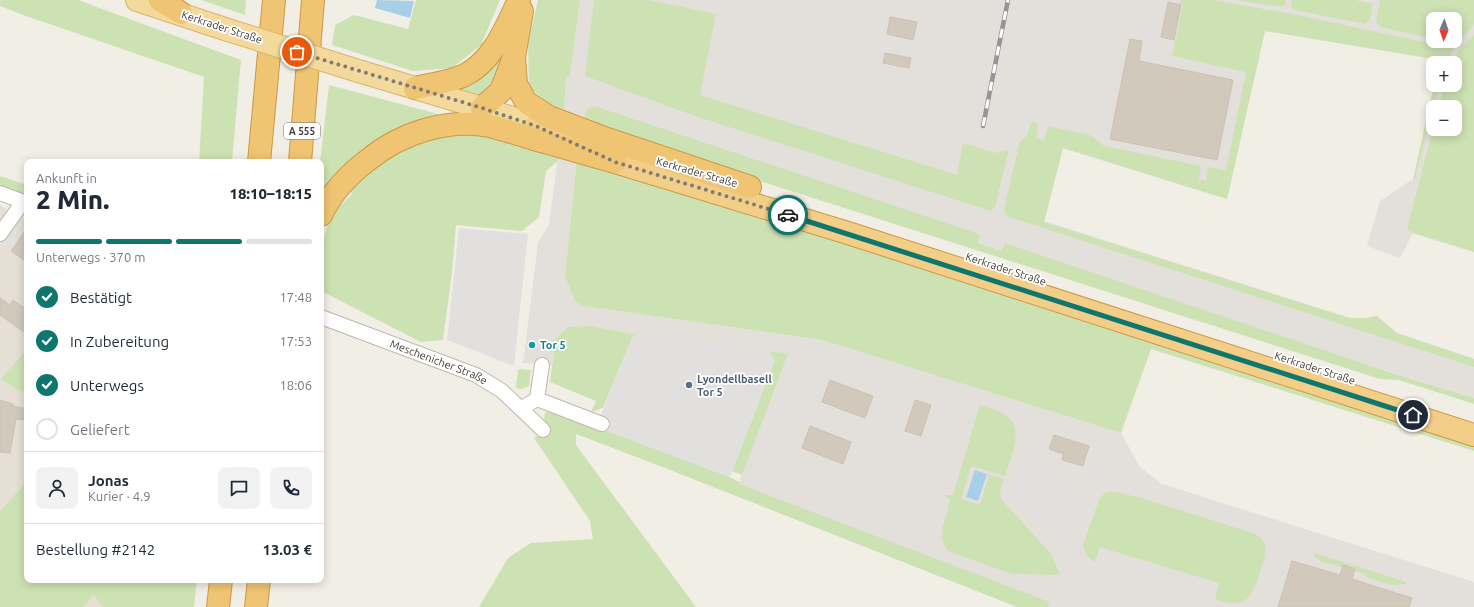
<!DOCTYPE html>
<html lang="de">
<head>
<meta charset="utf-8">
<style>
	body { margin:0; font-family:Ubuntu,sans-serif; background:#f2f2f3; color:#1f2937; height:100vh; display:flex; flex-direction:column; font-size:15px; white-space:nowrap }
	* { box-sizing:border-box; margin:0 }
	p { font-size:13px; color:#747a83 }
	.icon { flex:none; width:22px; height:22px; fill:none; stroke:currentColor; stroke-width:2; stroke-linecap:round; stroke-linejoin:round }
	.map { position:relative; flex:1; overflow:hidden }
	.sheet { position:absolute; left:24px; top:159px; width:300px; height:424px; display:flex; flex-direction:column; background:#fff; border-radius:8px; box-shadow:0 2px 10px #0003 }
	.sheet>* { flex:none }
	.needle { width:26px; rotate:182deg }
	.tools { position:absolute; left:1426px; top:12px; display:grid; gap:8px }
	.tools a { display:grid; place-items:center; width:36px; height:36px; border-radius:8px; background:#fff; box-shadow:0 2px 10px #0003; font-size:20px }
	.pin { position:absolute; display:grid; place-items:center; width:34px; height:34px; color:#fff; margin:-17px; border:2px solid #fff; border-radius:50%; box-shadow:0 1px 4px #0007 }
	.courier { position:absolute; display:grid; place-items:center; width:40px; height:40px; margin:-20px; border:3px solid #0f766e; border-radius:50%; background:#fff; color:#222; box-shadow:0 1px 5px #0007 }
	.head em { font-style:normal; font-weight:800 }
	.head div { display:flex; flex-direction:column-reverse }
	.head { display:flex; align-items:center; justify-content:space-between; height:68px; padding:0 12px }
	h1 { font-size:26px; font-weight:800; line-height:30px }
	.bar { display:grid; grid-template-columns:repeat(4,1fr); gap:6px 4px; align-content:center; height:48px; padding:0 12px }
	.bar i { height:5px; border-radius:3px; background:#e0e1e3 }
	.bar .current { background:#0f766e }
	.bar p { grid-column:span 4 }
	.line { display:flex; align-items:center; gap:10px; padding:0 12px; border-top:1px solid #e0e1e3 }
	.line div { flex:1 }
	.round { display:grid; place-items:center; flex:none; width:42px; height:42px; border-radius:8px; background:#f2f2f3 }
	ol { padding:0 12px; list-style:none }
	li { display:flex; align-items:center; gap:12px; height:44px }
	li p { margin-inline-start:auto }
	li .icon { padding:4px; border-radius:50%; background:#0f766e; color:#fff; stroke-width:4 }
	li:last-child { color:#747a83 }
	li i { width:22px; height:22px; border:2px solid #e0e1e3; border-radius:50% }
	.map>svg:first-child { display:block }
</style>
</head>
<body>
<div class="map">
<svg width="1474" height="607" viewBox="0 0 1474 607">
	<rect width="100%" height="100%" fill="#f1eee6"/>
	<!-- residential -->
	<path fill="#e5dfd5" d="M0,205l15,10 12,5v261l-27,30z
		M94,596l9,11h-20z"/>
	<!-- industrial -->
	<path fill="#e3dfdb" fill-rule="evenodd" d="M580,0h894v252l-61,-19 -13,25 -33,-12 13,-45 33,-22 21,-94h21v-22h-16v-3l-174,-29 -38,168 -164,-51 -19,73 306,97h18l9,-2 20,17 77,26v39l-472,-147 -24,-8 2,-9 -385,-128 -18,52 -12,118 19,30 238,34 299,93 19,34 22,17 312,98v25h-426l2,-5 -312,-118 50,-130 -149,-19 -48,-9 -35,12 -4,27 -29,-2 15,-120 11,-19 15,-114 2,-33 4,-1zM1433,19h22v22h-22zM1433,107h22v22h-22z"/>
	<!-- green -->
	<path fill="#cde2b3" d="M0,0h78l163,60 -9,102h-33l5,-85 -178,-61 -26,-10z
		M201,0h45l-1,15z
		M416,0h84l-19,45 -29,23 -39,3 -81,-26 3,-20 19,-10 54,14z
		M538,0h42l-10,76 -4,1 -2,33 -15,-6 -20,-17 -1,-44z
		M594,0h54l68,14 -16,81 257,80 6,-32 34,10 12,-4 -14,58 -4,4 -296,-95 -110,-40z
		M1181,0h31l75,13 152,32 15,2 -8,16h-7v-3l-174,-29 -38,168 -164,-51 -19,74 306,96h18l9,-2 20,17 77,26v8l-465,-150 -4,-3 -1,-5 16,-68 7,-5 4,-14 7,1 -2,15 8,2 4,-14 42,9 14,11 97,20 -2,14 7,1 2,-14 18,3 20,-98 -74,-16 11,-52 -3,1z
		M1236,0h50l-1,5 -4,2z
		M1292,0h63l18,4 -3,16 -5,4 -70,-14 -4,-3z
		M1380,0h94v25l-11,12 -8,2v-20h-22v20l-52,-12 -5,-5z
		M1474,35v217l-61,-19 -6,-4 26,-100h22v-22h-16l6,-22h10v-22h-4l1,-2 6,-10z
		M510,40l-23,57 -32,-6z
		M329,85l113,30 -58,23 -37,25 -26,34 -1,-35z
		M1434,85h6l-25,93 -2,2z
		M595,106l385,128 -2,9 24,8 3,-8 26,9 358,120 85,26v6l-75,-24 -19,-1 -783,-250 -14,-6 4,-14z
		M484,132l75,21 -1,8 -12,10 -7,46 -17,14 -66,-6 -4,48 -9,67 -22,2 -100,-51v-46l11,-31 20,-20 -4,-5 22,-24 63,-30z
		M577,158l897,286v7l-323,-102 -30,84 -299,-93 -239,-34 -8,-5 -10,-25z
		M0,176l27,9v12l-27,-9z
		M591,326l48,9 -6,1 -30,72 -12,4 5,-11 -46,-19 6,-44 13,-11z
		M27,349v46l-26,-16z
		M768,351l20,3 -46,121 -10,-4 42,-109 -1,-5z
		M518,369l13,1 -2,16 -8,3 -5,-1z
		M980,405c9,3 19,6 27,11 18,13 3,44 -2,60l-34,-10 -10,33 19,6 9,-30 15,4 -4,11 1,9 51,56 8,20 -48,-1 -64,-23c-14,-22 2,-32 1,-53l-4,-1 1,-2h7z
		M552,410l178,67 9,5v2l311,118 -2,5h-31l-352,-139 -89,-34v11l120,162h-217l29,-49 23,-15 62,-4 -3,-18 -56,-83 15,-11 -5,-7 1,-7z
		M27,481v99h170l-3,27h-91l-9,-11 -11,11h-83v-96z
		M1107,492h9l25,6 112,35c6,3 11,7 12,13 3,12 -10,48 -20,54 -10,6 -20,3 -30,-1l4,-16 -119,-36 -5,15c-7,-4 -10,-8 -12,-16l17,-49z
		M1315,553l91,29v2l-16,1 -24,-8 -1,-3 -37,-11 -2,1 -12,-8z"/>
	<!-- parking -->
	<path fill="#e2e0de" d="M12,227l8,6 -13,18 -7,-5v-2z
		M459,228l69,6 -14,132 -67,-26z
		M639,335l129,16 5,6 1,5 -44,115 -134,-50 37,-91z
		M1026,442l56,61 -16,50 -53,-58z
		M1093,453l8,2 -7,22 -8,-3z
		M1263,562l4,1 -8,28 -4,-1z"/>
	<!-- water -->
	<path fill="#a8cfe8" d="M377,0l37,1 -4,17 -35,-10z
		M975,470l12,4 -9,27 -12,-4z"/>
	<!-- building -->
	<path fill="#d2c9bd" stroke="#ccc1b1" d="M1168,2l13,3 -7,35 -13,-3z
		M890,17l27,5 -4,18 -26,-6z
		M1130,39l12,2 -3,20 94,19 -16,80 -107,-21z
		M885,53l26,5 -2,10 -26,-5z
		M27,228v34l-16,-11z
		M0,298l10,7 3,-5 14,10v24l-27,-19z
		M830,380l43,16 -8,22 -43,-16z
		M0,400l13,4v2l14,3v11l-11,-1 -6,34 -10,-1z
		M915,400l16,5 -10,31 -16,-5z
		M810,426l41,16 -8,22 -41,-16z
		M1054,435l35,11 -6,20 -21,-6 2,-6 -15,-5z
		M1292,561l48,14 3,-10 12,4 -3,10 60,19 -3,9h-131z"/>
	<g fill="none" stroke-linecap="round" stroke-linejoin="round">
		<defs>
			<g id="minor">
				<path d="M0,193l27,10"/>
				<path d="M0,234l23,-32"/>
				<path id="s1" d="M321,317l155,58 26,16 41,39"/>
				<path d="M537,399l5,-34"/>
				<path d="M522,408l15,-9 65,25"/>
			</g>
			<path id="primary" d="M137,0l88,29
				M355,70l127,38 54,18"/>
			<path id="trunk" d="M536,126l79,36 233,71 626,202"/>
			<path id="motorway" d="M160,0l21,13
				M514,57l2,27 10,18 23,15 58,22 143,48
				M415,88c16,-4 34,-6 48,-12 30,-14 43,-49 56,-76
				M482,108l19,-17 13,-34 8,-46
				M259,162l15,-162
				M300,162l13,-162
				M321,215c11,-23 27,-40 47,-55 33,-27 79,-42 122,-34 16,4 31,9 47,14 26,7 52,15 78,22
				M218,607l3,-27
				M256,607l3,-27"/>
		</defs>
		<!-- minor casing -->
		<use href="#minor" stroke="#bfb8ad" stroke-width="16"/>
		<!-- primary casing -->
		<use href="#primary" stroke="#d7b66e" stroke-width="24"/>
		<!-- trunk casing -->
		<use href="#trunk" stroke="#cd9844" stroke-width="24"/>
		<!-- motorway casing -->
		<use href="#motorway" stroke="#cd9844" stroke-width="24"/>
		<!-- minor -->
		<use href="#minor" stroke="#fff" stroke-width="14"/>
		<!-- primary -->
		<use href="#primary" stroke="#f4d99c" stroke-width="22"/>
		<!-- trunk -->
		<use href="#trunk" stroke="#f2ce88" stroke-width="22"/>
		<!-- motorway -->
		<use href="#motorway" stroke="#efc473" stroke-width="22"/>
		<defs>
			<path id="rail" d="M983,126l25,-126"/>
		</defs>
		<!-- rail casing -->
		<use href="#rail" stroke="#959595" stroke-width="4.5"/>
		<!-- rail -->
		<use href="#rail" stroke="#fff" stroke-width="3" stroke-dasharray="9" stroke-linecap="butt"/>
		<defs>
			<path id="primary-bridge" d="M225,29l130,41"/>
		</defs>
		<!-- primary-bridge casing -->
		<use href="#primary-bridge" stroke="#d7b66e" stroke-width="24" stroke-linecap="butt"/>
		<!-- primary-bridge -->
		<use href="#primary-bridge" stroke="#f4d99c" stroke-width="22"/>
	</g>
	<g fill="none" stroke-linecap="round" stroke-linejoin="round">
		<!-- done -->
		<path stroke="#807c74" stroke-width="4" stroke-dasharray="0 7.2" d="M297,52l185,56 54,18 79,36 173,53"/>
		<!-- route -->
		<path stroke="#0f766e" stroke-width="5" d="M788,215l625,200"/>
	</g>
	<!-- markers -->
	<circle fill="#0f9aa8" stroke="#fff" stroke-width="1.5" cx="532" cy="345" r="4"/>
	<circle fill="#5c6f8a" stroke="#fff" stroke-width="1.5" cx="689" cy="385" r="4"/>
	<g text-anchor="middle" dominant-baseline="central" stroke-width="3.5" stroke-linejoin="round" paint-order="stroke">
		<!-- shield labels -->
		<rect fill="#fff" stroke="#7b7872" stroke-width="1" x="284" y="123" width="36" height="16" rx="3"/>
		<g font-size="10" font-weight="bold" fill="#433e36">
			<text x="302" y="131">A 555</text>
		</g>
		<!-- street labels -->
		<g font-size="11" fill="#433e36" stroke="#fff">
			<text transform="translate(222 27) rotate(18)">Kerkrader Straße</text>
			<text transform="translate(697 172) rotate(16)">Kerkrader Straße</text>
			<text transform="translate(1006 269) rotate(18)">Kerkrader Straße</text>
			<text stroke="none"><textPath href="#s1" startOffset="126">Meschenicher Straße</textPath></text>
			<text transform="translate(1315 368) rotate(18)">Kerkrader Straße</text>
		</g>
		<!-- culture labels -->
		<g font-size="11" font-weight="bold" fill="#0d838f" stroke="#fff" text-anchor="start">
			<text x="540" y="345">Tor 5</text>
		</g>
		<!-- service labels -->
		<g font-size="11" font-weight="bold" fill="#4e5e75" stroke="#fff" text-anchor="start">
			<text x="697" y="379">Lyondellbasell<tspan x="697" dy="13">Tor 5</tspan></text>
		</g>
	</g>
</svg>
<div class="tools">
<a><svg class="needle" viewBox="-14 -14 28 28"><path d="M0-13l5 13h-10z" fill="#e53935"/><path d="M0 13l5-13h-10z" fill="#747a83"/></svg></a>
<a>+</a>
<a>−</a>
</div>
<div class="pin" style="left:297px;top:52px;background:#ea580c"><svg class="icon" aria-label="bag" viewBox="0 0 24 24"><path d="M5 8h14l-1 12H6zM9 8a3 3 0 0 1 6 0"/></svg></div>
<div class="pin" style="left:1413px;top:415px;background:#1f2937"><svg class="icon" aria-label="home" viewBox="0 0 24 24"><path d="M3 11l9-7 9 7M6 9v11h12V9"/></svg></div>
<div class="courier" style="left:788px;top:215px"><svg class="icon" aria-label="car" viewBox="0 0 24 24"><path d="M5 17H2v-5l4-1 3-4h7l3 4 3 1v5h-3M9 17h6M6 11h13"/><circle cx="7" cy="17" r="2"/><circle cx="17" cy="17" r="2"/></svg></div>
<section class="sheet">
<div class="head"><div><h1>2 Min.</h1><p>Ankunft in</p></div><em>18:10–18:15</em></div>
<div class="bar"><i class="current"></i><i class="current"></i><i class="current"></i><i></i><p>Unterwegs · 370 m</p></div>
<ol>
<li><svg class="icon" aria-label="check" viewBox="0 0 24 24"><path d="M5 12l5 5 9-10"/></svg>Bestätigt<p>17:48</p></li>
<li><svg class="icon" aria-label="check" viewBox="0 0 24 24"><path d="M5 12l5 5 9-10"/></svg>In Zubereitung<p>17:53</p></li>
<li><svg class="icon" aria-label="check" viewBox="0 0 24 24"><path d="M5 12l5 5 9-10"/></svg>Unterwegs<p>18:06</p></li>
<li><i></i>Geliefert</li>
</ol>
<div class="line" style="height:72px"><a class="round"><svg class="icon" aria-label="person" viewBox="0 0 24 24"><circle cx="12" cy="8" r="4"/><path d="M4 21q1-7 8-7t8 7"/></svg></a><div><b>Jonas</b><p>Kurier · 4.9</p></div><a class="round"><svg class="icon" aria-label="chat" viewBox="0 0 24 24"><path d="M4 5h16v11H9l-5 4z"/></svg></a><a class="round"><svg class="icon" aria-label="phone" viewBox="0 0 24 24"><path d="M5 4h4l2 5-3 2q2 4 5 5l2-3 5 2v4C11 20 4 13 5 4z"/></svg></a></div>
<div class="line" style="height:52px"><div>Bestellung #2142</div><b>13.03 €</b></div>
</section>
</div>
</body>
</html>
